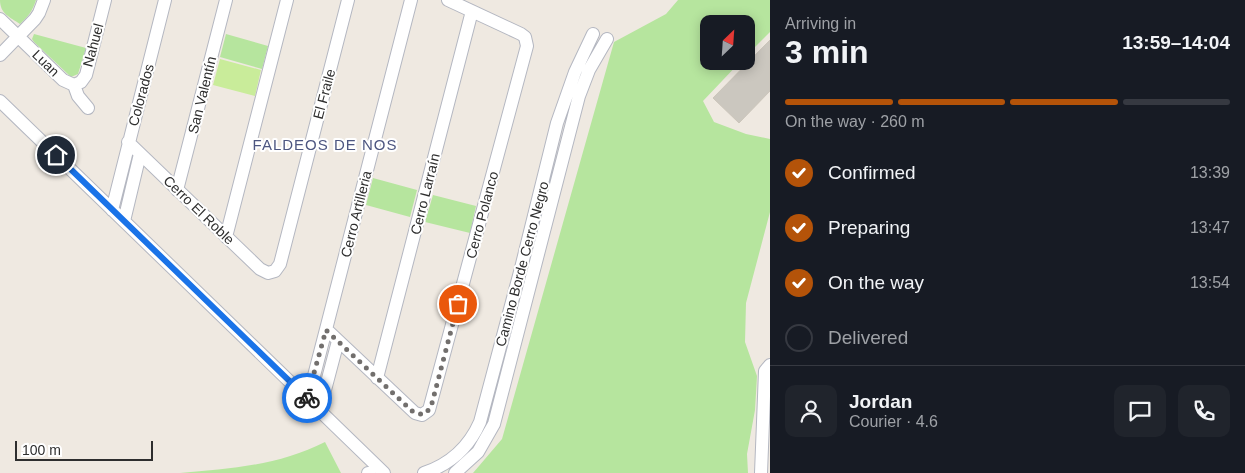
<!DOCTYPE html>
<html lang="en">
<head>
<meta charset="utf-8">
<style>
	body { margin:0; font-family:Helvetica,sans-serif; background:#20242c; color:#f1f3f6; height:100vh; display:flex; flex-direction:column; font-size:19px; white-space:nowrap }
	* { box-sizing:border-box; margin:0 }
	p { font-size:16px; color:#9ea1a6 }
	.icon { flex:none; width:28px; height:28px; fill:none; stroke:currentColor; stroke-width:2; stroke-linecap:round; stroke-linejoin:round }
	.map { position:relative; flex:1; overflow:hidden }
	.side { display:flex; flex-direction:column; background:#171b24; width:475px }
	.side>* { flex:none }
	.needle { width:32px; rotate:25deg }
	.controls { position:absolute; left:700px; top:15px; display:grid; gap:10px }
	.controls a { display:grid; place-items:center; width:55px; height:55px; border-radius:10px; background:#171b24; box-shadow:0 2px 12px #0003; font-size:25px }
	.scale { position:absolute; left:15px; bottom:12px; width:138px; box-sizing:border-box; padding-left:5px; border:2px solid #2e2e2e; border-top:0; font-size:14px; line-height:18px; white-space:nowrap; color:#2e2e2e; -webkit-text-stroke:4px #fff; paint-order:stroke }
	.pin { position:absolute; display:grid; place-items:center; width:42px; height:42px; color:#fff; margin:-21px; border:2px solid #fff; border-radius:50%; box-shadow:0 1px 5px #0007 }
	.courier { position:absolute; display:grid; place-items:center; width:50px; height:50px; margin:-25px; border:4px solid #1a73e8; border-radius:50%; background:#fff; color:#222; box-shadow:0 1px 6px #0007 }
	.overview em { font-style:normal; font-weight:600 }
	.overview div { display:flex; flex-direction:column-reverse }
	.overview { display:flex; align-items:center; justify-content:space-between; height:85px; padding:0 15px }
	h1 { font-size:32px; font-weight:600; line-height:38px }
	.bar { display:grid; grid-template-columns:repeat(4,1fr); gap:8px 5px; align-content:center; height:60px; padding:0 15px }
	.bar i { height:6px; border-radius:4px; background:#363941 }
	.bar .active { background:#b45309 }
	.bar p { grid-column:span 4 }
	.line { display:flex; align-items:center; gap:12px; padding:0 15px; border-top:1px solid #363941 }
	.line div { flex:1 }
	.round { display:grid; place-items:center; flex:none; width:52px; height:52px; border-radius:10px; background:#20242c }
	ol { padding:0 15px; list-style:none }
	li { display:flex; align-items:center; gap:15px; height:55px }
	li p { margin-inline-start:auto }
	li .icon { padding:5px; border-radius:50%; background:#b45309; color:#fff; stroke-width:4 }
	li:last-child { color:#9ea1a6 }
	li i { width:28px; height:28px; border:2px solid #363941; border-radius:50% }
	main { display:flex; flex:1; min-height:0 }
	.map>svg:first-child { display:block }
</style>
</head>
<body>
<main>
<div class="map">
<svg width="770" height="473" viewBox="0 0 770 473">
	<rect width="100%" height="100%" fill="#efe9e1"/>
	<!-- green -->
	<path fill="#b6e59e" d="M0,0h36c-3,10 -8,17 -16,24 -10,-7 -20,-10 -20,-24z
		M678,0h92v32l-24,24v-32h-37v37h32l-38,40 11,21 32,12 24,5v73l-24,91 -1,39 12,34 -2,34 -8,44 1,19h-275l29,-34 112,-397 52,-28z
		M34,34l52,14 -8,26 -7,3 -37,-35 -2,-3z
		M226,34l42,12 -6,23 -42,-12z
		M373,178l44,12 -7,27 -44,-12z
		M433,195l43,11 -6,27 -45,-11z
		M325,442l16,31h-161c50,-4 100,-8 145,-31z"/>
	<!-- pitch -->
	<path fill="#c9ec9a" d="M220,59l41,11 -6,26 -42,-11z"/>
	<!-- building -->
	<path fill="#cbc7bf" stroke="#cbc5ba" d="M770,40v51l-31,32 -26,-25z"/>
	<g fill="none" stroke-linecap="round" stroke-linejoin="round">
		<defs>
			<path id="minor" d="M0,19l63,61 11,5
				M0,55l35,-36 4,-6 5,-13
				M74,85l7,-3 5,-7 19,-75
				M74,85l4,11 10,12
				M0,101l384,372
				M128,142l132,127 8,4 7,-2 5,-7 68,-264
				M177,190l49,-190
				M112,210l53,-210
				M124,221l16,-67
				M226,237l61,-237
				M327,330l88,83 7,2 7,-5 98,-364 -2,-9 -4,-3 -73,-34
				M377,378l95,-367
				M308,399l103,-399
				M320,409l18,-68
				M368,473h1
				M424,473c27,-9 45,-26 56,-51l41,-154 36,-145 18,-51 18,-38
				M455,473l23,-21 16,-28 85,-328 10,-26 18,-31
				M761,473l4,-102 5,-6"/>
		</defs>
		<!-- minor casing -->
		<use href="#minor" stroke="#b4b7c1" stroke-width="14"/>
		<!-- minor -->
		<use href="#minor" stroke="#fff" stroke-width="12"/>
	</g>
	<g fill="none" stroke-linecap="round" stroke-linejoin="round">
		<!-- done -->
		<path stroke="#726f6d" stroke-width="5" stroke-dasharray="0 9" d="M307,398l19,-68 86,81 6,3h7l6,-7 27,-103"/>
		<!-- route -->
		<path stroke="#1a73e8" stroke-width="6" d="M56,155l251,243"/>
	</g>
	<g text-anchor="middle" dominant-baseline="central" stroke-width="4" stroke-linejoin="round" paint-order="stroke">
		<!-- street labels -->
		<g font-size="14" fill="#2e2e2e" stroke="#fff">
			<text transform="translate(93 45) rotate(-75)">Nahuel</text>
			<text transform="translate(46 63) rotate(44)">Luan</text>
			<text transform="translate(324 94) rotate(-75)">El Fraile</text>
			<text transform="translate(141 95) rotate(-75)">Colorados</text>
			<text transform="translate(202 95) rotate(-76)">San Valentín</text>
			<text transform="translate(425 194) rotate(-76)">Cerro Larraín</text>
			<text transform="translate(199 210) rotate(44)">Cerro El Roble</text>
			<text transform="translate(356 214) rotate(-76)">Cerro Artilleria</text>
			<text transform="translate(482 215) rotate(-75)">Cerro Polanco</text>
			<text transform="translate(522 264) rotate(-75)">Camino Borde Cerro Negro</text>
		</g>
		<!-- neighbourhood labels -->
		<g font-size="15" letter-spacing="1" fill="#4d5680" stroke="#fff">
			<text x="325" y="144">FALDEOS DE NOS</text>
		</g>
	</g>
</svg>
<div class="controls">
<a><svg class="needle" viewBox="-14 -14 28 28"><path d="M0-13l5 13h-10z" fill="#e53935"/><path d="M0 13l5-13h-10z" fill="#9ea1a6"/></svg></a>
</div>
<div class="scale">100 m</div>
<div class="pin" style="left:458px;top:304px;background:#ea580c"><svg class="icon" aria-label="bag" viewBox="0 0 24 24"><path d="M5 8h14l-1 12H6zM9 8a3 3 0 0 1 6 0"/></svg></div>
<div class="pin" style="left:56px;top:155px;background:#1f2937"><svg class="icon" aria-label="home" viewBox="0 0 24 24"><path d="M3 11l9-7 9 7M6 9v11h12V9"/></svg></div>
<div class="courier" style="left:307px;top:398px"><svg class="icon" aria-label="bike" viewBox="0 0 24 24"><circle cx="6" cy="16" r="4"/><circle cx="18" cy="16" r="4"/><path d="M6 16l4-8h5l3 8M10 8l3 8H6M13 5h3"/></svg></div>
</div>
<section class="side">
<div class="overview"><div><h1>3 min</h1><p>Arriving in</p></div><em>13:59–14:04</em></div>
<div class="bar"><i class="active"></i><i class="active"></i><i class="active"></i><i></i><p>On the way · 260 m</p></div>
<ol>
<li><svg class="icon" aria-label="check" viewBox="0 0 24 24"><path d="M5 12l5 5 9-10"/></svg>Confirmed<p>13:39</p></li>
<li><svg class="icon" aria-label="check" viewBox="0 0 24 24"><path d="M5 12l5 5 9-10"/></svg>Preparing<p>13:47</p></li>
<li><svg class="icon" aria-label="check" viewBox="0 0 24 24"><path d="M5 12l5 5 9-10"/></svg>On the way<p>13:54</p></li>
<li><i></i>Delivered</li>
</ol>
<div class="line" style="height:90px"><a class="round"><svg class="icon" aria-label="person" viewBox="0 0 24 24"><circle cx="12" cy="8" r="4"/><path d="M4 21q1-7 8-7t8 7"/></svg></a><div><b>Jordan</b><p>Courier · 4.6</p></div><a class="round"><svg class="icon" aria-label="chat" viewBox="0 0 24 24"><path d="M4 5h16v11H9l-5 4z"/></svg></a><a class="round"><svg class="icon" aria-label="phone" viewBox="0 0 24 24"><path d="M5 4h4l2 5-3 2q2 4 5 5l2-3 5 2v4C11 20 4 13 5 4z"/></svg></a></div>
</section>
</main>
</body>
</html>
